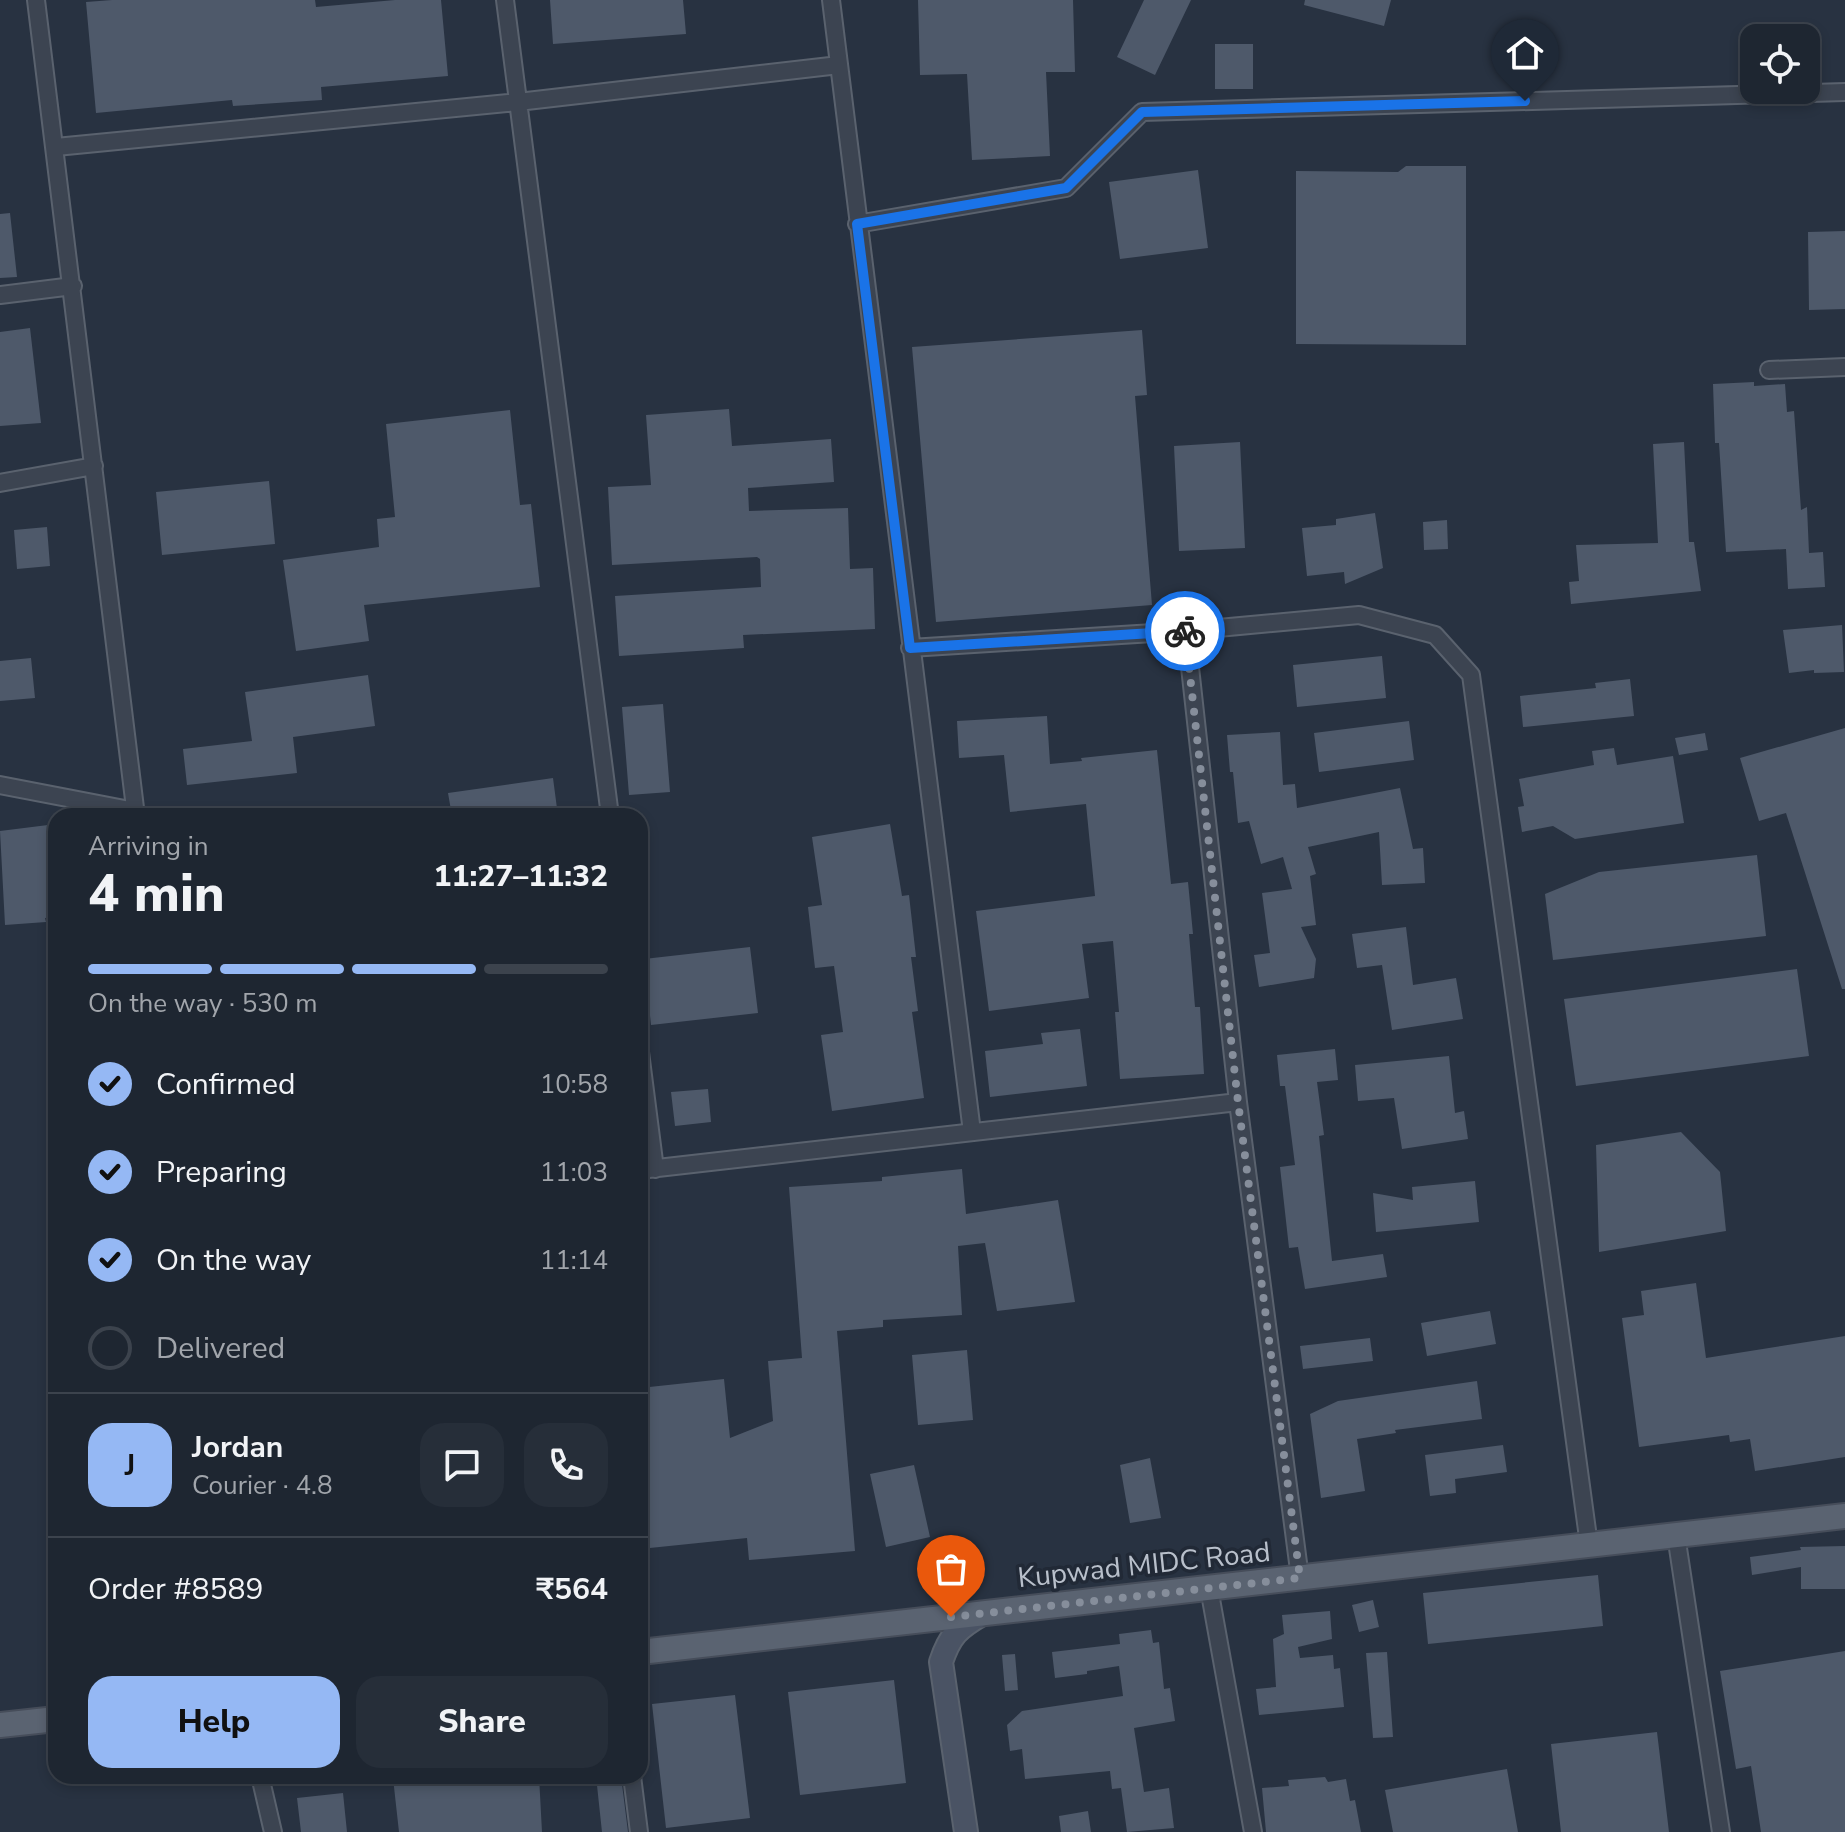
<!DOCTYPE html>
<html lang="en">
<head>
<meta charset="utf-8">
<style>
	body { margin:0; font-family:"Nunito Sans",sans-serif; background:#262e39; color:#f1f3f6; height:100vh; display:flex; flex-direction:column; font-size:30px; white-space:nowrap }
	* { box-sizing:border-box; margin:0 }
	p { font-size:26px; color:#a1a5ab }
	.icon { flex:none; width:44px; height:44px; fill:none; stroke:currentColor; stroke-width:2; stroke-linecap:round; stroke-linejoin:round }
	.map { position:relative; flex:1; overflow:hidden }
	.side { position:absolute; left:48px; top:808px; width:600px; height:976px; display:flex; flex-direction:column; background:#1e2631; border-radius:24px; box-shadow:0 4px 12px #0003,0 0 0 2px #3c434d }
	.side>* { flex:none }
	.fabs { position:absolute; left:1740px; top:24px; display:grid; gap:16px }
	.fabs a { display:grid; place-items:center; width:80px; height:80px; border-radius:16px; background:#1e2631; box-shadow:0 4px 12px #0003,0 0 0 2px #3c434d; font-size:40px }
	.pin { position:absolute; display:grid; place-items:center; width:68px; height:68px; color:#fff; margin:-82px -34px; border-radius:50% 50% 50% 0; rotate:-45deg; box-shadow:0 0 8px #0007 }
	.pin .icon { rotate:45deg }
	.courier { position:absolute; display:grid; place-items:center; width:80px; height:80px; margin:-40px; border:6px solid #1a73e8; border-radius:50%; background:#fff; color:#222; box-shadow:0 2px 10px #0007 }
	.head em { font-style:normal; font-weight:800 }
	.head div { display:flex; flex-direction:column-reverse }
	.head { display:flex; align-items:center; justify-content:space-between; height:136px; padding:0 40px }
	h1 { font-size:52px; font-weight:800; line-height:60px }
	.bar { display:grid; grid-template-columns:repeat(4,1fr); gap:12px 8px; align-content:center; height:96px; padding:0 40px }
	.bar i { height:10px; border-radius:6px; background:#3c434d }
	.bar .active { background:#95b8f4 }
	.bar p { grid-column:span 4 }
	.line { display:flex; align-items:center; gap:20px; padding:0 40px; border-top:2px solid #3c434d }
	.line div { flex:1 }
	.round { display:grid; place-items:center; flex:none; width:84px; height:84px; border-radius:24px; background:#262e39 }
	ol { padding:0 40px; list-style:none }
	li { display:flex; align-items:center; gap:24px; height:88px }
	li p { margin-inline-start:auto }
	li .icon { padding:8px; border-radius:50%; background:#95b8f4; color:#111; stroke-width:4 }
	li:last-child { color:#a1a5ab }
	li i { width:44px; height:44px; border:4px solid #3c434d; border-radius:50% }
	.action { display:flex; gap:16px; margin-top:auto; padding:16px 40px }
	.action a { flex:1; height:92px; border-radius:24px; background:#95b8f4; color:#111; font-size:32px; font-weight:800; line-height:92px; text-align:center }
	.action a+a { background:#262e39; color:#f1f3f6 }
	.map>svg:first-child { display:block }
</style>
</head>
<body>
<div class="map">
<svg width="1845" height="1832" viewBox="0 0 1845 1832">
	<rect width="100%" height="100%" fill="#283241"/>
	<!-- building -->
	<path fill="#4e596a" d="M112,0h203l1,7 79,-7h46l7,76 -127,11 1,13 -89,6 -1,-6 -136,13 -10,-111z
		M550,0h133l3,34 -133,10z
		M918,0h155l2,72h-29l4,84 -78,4 -5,-86 -47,1z
		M1144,0h47l-36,75 -38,-18z
		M1305,0h86l-7,26 -80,-21z
		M1215,44h38v45h-38z
		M1406,166h60v179l-170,-1v-173l102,1z
		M1198,170l10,78 -88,11 -11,-77z
		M10,213l7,64 -17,1v-64z
		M1845,231v78l-36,1 -1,-78z
		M30,328l11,95 -41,3v-94z
		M1142,330l5,65 -12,1 17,209 -216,17 -24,-275z
		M1754,382v4l31,-2 2,28 7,-1 7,99 6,-3 2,46 14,-1 2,35 -37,2 -2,-40 -60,3 -7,-109h-4l-2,-59z
		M729,409l3,37 99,-7 3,43 -86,6 1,23 99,-3 2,61 23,-1 2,61 -132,6 1,13 -125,8 -4,-60 146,-9 -1,-28 -3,-2 -145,8 -4,-78 43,-2 -5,-70z
		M510,410l10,95 11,-1 9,83 -176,18 5,36 -73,10 -13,-91 96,-13 -2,-28 18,-2 -9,-93z
		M1240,442l5,106 -66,3 -5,-105z
		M1684,442l5,100h5l7,49 -130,13 -2,-22 10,-1 -3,-36 82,-2 -5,-99z
		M269,481l6,63 -113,11 -6,-63z
		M1375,513l8,55 -38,16 -1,-12 -37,4 -5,-48 34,-3v-6z
		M1447,520l1,29 -24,1 -1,-28z
		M47,527l3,39 -33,3 -3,-39z
		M1842,625l2,47 -30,1v-3l-25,3 -6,-43z
		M1382,656l4,42 -89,9 -4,-42z
		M31,658l4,40 -35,3v-40z
		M368,675l7,51 -82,11 4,36 -110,12 -4,-36 69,-8 -7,-49z
		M1630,679l4,37 -111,11 -3,-31 76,-8 -1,-5z
		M663,704l7,88 -41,3 -7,-88z
		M1047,716l3,48 32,-3 -1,-3 76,-8 14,134 17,-2 5,52h-4l6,73h5l4,67 -84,5 -5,-67h4l-6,-71 -31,3 7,54 -100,13 -13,-100 119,-15 -9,-92 -76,8 -6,-57 -45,3 -2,-37z
		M1409,721l5,39 -95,12 -5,-39z
		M1845,728v261h-3l-56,-176 -27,8 -19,-63z
		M1280,732l3,53 12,-1 2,24 103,-20 13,61 10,-1 2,35 -43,2 -3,-53 -71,15 8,27 -6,2 6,49 -15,2 15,32 -2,19 -55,9 -5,-32 16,-2 -8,-60 30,-4 -9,-32 -22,7 -12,-43 -11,2 -5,-51h-3l-3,-37z
		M1705,733l3,17 -29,5 -4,-17z
		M1614,748l3,17 56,-9 11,67 -109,16 -22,-13 -31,6 -4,-25 6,-1 -5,-27 75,-14 -2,-14z
		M553,778l5,38h-106l-4,-23z
		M56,824v93l-11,1 1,4 -41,3 -5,-94z
		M890,824l12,72 7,-1 7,62h-5l7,54 -6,1 12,86 -92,13 -11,-76 22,-3 -9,-66 -19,2 -7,-61 14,-2 -10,-68z
		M1757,855l9,81 -213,24 -8,-66 54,-22z
		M1406,927l7,58 43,-7 7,41 -71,11 -10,-65 -25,3 -5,-34z
		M750,947l8,66 -107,12 -7,-66z
		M1797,969l12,87 -233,30 -12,-87z
		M1080,1029l7,57 -97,11 -5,-46 58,-7 -2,-11z
		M1335,1049l3,31 -21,2 7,53 -5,1 13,125 51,-7 4,23 -82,12 -7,-42 -9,1 -9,-81 15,-2 -10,-79h-5l-3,-31z
		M1449,1056l6,57 9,-2 4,28 -66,10 -8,-51 -36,3 -3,-36z
		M708,1089l3,33 -36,4 -4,-34z
		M1681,1132l39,40 6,59 -127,21 -3,-107z
		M962,1169l4,45 92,-14 17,102 -78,9 -12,-68 -27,3 4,69 -79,5v7l-46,4 18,220 -106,9 -2,-22 -107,11v-161l84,-9 6,59 43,-17 -5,-60 34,-3 -13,-171 93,-6v-4z
		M1475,1181l4,41 -103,10 -3,-39 40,7 -1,-13z
		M1696,1283l10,75 139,-22v121l-90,14 -5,-32 -20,3 -1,-7 -90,12 -17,-129 22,-3 -3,-24z
		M1490,1311l6,33 -69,12 -6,-33z
		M1370,1338l3,23 -70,8 -3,-23z
		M967,1350l6,70 -55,5 -6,-70z
		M1477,1381l5,38 -87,11 1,3 -39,6 8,52 -44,7 -11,-84 28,-13z
		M1503,1445l4,27 -52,7 1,14 -26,3 -5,-41z
		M1150,1458l11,60 -31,5 -10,-58z
		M914,1465l16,72 -44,10 -16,-73z
		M1845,1546v43h-44v-22l-49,8 -2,-18 51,-7 -1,-3z
		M1598,1575l5,51 -175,18 -5,-51z
		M1373,1600l6,27 -20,5 -7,-27z
		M1330,1611l2,28 -34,8 2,11 33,-3 1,14 6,-1 4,39 -85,8 -3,-26 20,-2 -3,-48 11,-5 -2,-19z
		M1151,1630l2,13 6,-1 5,47 6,-1 5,33 -41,7 10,64 25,-4 5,40 -47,4 -6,-44 -9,1 -2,-18 -85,8 -3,-30 -12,2 -3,-26 15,-14 101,-15 -4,-30 -32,5v3l-32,4 -3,-26 68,-8 -1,-10z
		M1845,1651v181h-84l-10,-66 -15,3 -16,-98z
		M1387,1652l6,85 -20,1 -7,-85z
		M1015,1654l3,36 -13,1 -3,-36z
		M894,1680l12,103 -106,12 -12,-103z
		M735,1695l15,123 -84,10 -14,-124z
		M1657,1732l12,100h-108l-10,-88z
		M1507,1769l11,63h-125l-8,-42z
		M419,1776h120l3,56h-143l-6,-54z
		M596,1776h25l7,56h-26z
		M1325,1777l3,5 18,-3 4,22 5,-1 6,32h-95l-4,-44 27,-2 -1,-6z
		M343,1793l4,39h-46l-4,-34z
		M1088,1811l3,21h-30l-2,-16z"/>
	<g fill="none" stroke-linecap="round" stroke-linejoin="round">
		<defs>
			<path id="street" d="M36,0l100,816
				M505,0l105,816
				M831,0l141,1132
				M56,147l462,-45 321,-37
				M857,224l209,-36 76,-76 703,-20
				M0,295l73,-9
				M1769,370l76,-3
				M0,483l94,-17
				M1186,631l173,-16 76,20 36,40 118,870
				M910,648l276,-17 52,471
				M0,785l135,26
				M640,1052l15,117
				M640,1170l598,-68 62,476
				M1676,1535l45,297
				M1209,1588l44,244
				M260,1776l13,56
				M632,1776l7,56"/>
			<path id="secondary" d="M966,1832l-25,-170c9,-27 17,-34 41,-48"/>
			<path id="primary" d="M640,1652l1205,-136
				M0,1725l56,-6"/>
		</defs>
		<!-- street casing -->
		<use href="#street" stroke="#5a626e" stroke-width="20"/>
		<!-- secondary casing -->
		<use href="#secondary" stroke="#5a626e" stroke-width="26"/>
		<!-- primary casing -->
		<use href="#primary" stroke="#464d5a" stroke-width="28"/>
		<!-- street -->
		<use href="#street" stroke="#3c4451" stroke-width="16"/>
		<!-- secondary -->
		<use href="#secondary" stroke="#4a5364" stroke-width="22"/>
		<!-- primary -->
		<use href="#primary" stroke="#5a6371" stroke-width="24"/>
	</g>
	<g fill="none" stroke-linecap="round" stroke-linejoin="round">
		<!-- done -->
		<path stroke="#868e9b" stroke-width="8" stroke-dasharray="0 14.4" d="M951,1617l349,-39 -62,-476 -53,-471"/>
		<!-- route -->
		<path stroke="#1a73e8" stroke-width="10" d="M1185,631l-275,17 -53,-424 209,-36 76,-76 383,-11"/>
	</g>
	<g text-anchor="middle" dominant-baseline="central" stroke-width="7" stroke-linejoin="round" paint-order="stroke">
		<!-- street labels -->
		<g font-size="28" fill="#b9c0cb" stroke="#212936">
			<text transform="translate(1144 1565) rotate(-6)">Kupwad MIDC Road</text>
		</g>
	</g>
</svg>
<div class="fabs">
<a><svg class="icon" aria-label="locate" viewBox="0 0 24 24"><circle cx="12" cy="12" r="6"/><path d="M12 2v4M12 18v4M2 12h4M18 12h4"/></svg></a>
</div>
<div class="pin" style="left:951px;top:1617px;background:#ea580c"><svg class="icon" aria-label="bag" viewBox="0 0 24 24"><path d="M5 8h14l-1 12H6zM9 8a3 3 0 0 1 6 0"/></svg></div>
<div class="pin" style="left:1525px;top:101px;background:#1f2937"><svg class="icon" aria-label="home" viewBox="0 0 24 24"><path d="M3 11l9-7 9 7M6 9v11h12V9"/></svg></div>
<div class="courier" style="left:1185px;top:631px"><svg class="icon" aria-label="bike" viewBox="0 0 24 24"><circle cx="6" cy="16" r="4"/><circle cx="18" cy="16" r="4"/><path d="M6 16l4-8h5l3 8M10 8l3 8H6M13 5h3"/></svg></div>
<section class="side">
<div class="head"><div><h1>4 min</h1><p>Arriving in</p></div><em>11:27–11:32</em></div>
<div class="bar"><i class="active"></i><i class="active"></i><i class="active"></i><i></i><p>On the way · 530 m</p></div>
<ol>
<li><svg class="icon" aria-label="check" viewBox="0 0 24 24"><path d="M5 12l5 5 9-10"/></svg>Confirmed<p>10:58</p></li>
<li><svg class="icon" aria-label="check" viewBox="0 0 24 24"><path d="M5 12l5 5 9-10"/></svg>Preparing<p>11:03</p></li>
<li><svg class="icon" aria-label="check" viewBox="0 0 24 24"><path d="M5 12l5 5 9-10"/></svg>On the way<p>11:14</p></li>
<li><i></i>Delivered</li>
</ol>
<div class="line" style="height:144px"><b class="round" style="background:#95b8f4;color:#111">J</b><div><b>Jordan</b><p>Courier · 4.8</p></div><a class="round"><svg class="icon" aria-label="chat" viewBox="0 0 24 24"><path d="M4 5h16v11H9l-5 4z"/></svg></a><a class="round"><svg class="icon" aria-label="phone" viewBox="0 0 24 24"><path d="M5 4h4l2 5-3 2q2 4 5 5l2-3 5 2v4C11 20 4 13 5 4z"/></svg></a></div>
<div class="line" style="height:104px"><div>Order #8589</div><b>₹564</b></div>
<div class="action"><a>Help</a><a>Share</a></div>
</section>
</div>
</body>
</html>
